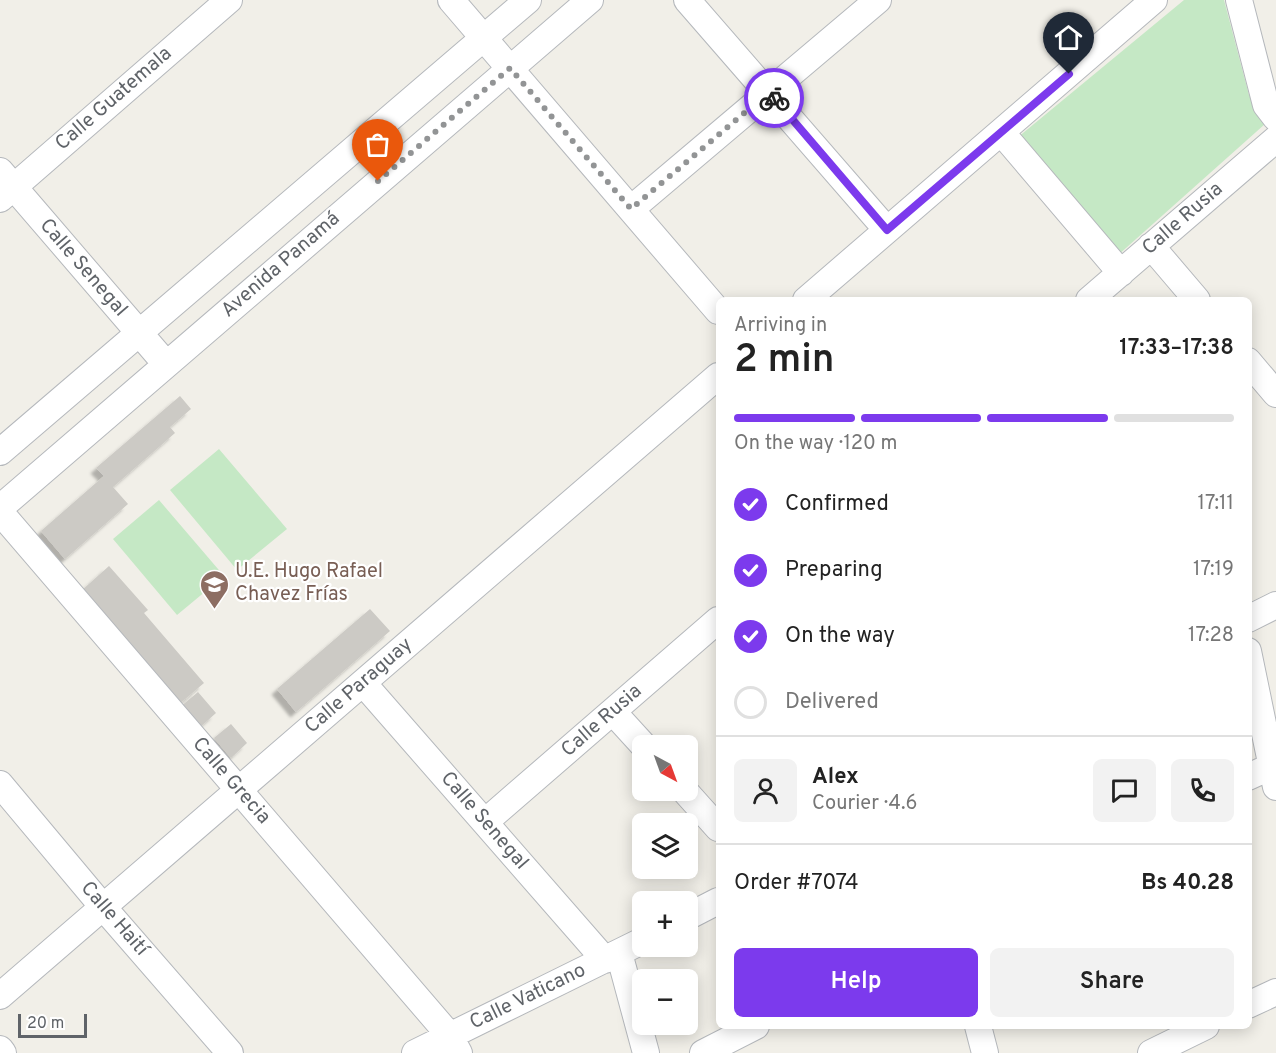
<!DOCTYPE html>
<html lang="en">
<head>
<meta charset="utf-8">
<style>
	body { margin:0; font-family:Overpass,sans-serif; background:#f2f2f2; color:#222; height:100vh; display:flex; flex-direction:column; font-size:22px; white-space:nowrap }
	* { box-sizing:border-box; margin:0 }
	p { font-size:20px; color:#767676 }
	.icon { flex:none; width:33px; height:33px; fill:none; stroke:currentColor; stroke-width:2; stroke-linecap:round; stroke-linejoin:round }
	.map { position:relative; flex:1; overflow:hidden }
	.details { position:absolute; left:716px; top:297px; width:536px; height:732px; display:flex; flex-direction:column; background:#fff; border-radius:9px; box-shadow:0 3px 15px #0003 }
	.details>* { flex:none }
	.needle { width:39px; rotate:139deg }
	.tools { position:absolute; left:632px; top:735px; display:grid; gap:12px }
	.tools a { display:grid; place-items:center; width:66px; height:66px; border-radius:9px; background:#fff; box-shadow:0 3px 15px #0003; font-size:30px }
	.scale { position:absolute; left:18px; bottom:15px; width:69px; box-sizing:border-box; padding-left:6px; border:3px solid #5f6368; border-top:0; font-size:16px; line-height:21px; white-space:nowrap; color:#5f6368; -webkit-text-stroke:4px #fff; paint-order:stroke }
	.pin { position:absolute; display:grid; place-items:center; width:51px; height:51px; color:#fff; margin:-62px -26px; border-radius:50% 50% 50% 0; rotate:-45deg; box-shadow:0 0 6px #0007 }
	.pin .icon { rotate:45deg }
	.courier { position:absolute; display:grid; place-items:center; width:60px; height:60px; margin:-30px; border:4px solid #7c3aed; border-radius:50%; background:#fff; color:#222; box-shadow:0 2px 8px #0007 }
	.overview em { font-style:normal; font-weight:600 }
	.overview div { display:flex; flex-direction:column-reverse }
	.overview { display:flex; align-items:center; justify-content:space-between; height:102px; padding:0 18px }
	h1 { font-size:39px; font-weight:600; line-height:45px }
	.bar { display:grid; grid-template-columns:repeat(4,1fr); gap:9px 6px; align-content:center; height:72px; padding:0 18px }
	.bar i { height:8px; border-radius:4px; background:#e0e0e0 }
	.bar .on { background:#7c3aed }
	.bar p { grid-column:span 4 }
	.line { display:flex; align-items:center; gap:15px; padding:0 18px; border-top:2px solid #e0e0e0 }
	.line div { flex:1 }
	.round { display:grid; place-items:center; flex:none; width:63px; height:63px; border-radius:9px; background:#f2f2f2 }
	ol { padding:0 18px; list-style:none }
	li { display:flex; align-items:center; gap:18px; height:66px }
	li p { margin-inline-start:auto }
	li .icon { padding:6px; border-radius:50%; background:#7c3aed; color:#fff; stroke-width:4 }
	li:last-child { color:#767676 }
	li i { width:33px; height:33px; border:3px solid #e0e0e0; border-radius:50% }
	.cta { display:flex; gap:12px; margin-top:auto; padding:12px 18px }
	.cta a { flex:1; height:69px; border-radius:9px; background:#7c3aed; color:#fff; font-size:24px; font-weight:600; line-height:69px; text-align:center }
	.cta a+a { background:#f2f2f2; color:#222 }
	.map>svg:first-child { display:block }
</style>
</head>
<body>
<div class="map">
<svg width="1276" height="1053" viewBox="0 0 1276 1053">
	<defs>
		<filter id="shadow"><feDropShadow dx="-5.5" dy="5.5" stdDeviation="1.5" flood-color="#0004"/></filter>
	</defs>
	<rect width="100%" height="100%" fill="#f1efe8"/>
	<!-- green -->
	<path fill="#c5e8c5" d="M1184,0h40l25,95 16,29 -148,132 -100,-118z
		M219,449l68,80 -50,41 -67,-80z
		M159,500l65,76 -47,39 -64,-76z"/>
	<!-- building -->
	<path fill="#cccac5" filter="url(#shadow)" d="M180,396l11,13 -21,18 5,6 -62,54 15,17 -63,55 -24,-28 63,-55 -8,-8z
		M109,566l39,44 -4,3 60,70 -26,22 -98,-113z
		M370,609l20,22 -94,81 -19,-23z
		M198,692l18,21 -18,16 -19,-21z
		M231,724l16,19 -16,15 -17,-20z"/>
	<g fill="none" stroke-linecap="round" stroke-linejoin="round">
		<defs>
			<path id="street" d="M451,0l267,311
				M687,0l200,230
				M1239,0l27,105 10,13
				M1001,132l120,141
				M0,171l166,193
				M0,199l229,-199
				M631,209l247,-209
				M1151,246l46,54
				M806,300l348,-300
				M1089,300l187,-161
				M1248,361l28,33
				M0,452l528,-452
				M0,508l590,-508
				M0,512l450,524 9,17
				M1248,619l28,-14
				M1248,651l28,136
				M363,683l242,277
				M613,712l31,34
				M1248,777l24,-11
				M0,784l103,123 127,146
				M684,790l34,38
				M485,822l233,-202
				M687,917l31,-16
				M619,953l27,100
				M0,996l718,-620
				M1248,1005l28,-13
				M978,1026l7,27
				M0,1049l3,4
				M415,1053l227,-112
				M703,1053l53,-27
				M1151,1053l55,-27"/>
		</defs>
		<!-- street casing -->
		<use href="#street" stroke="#b5b8bc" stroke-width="28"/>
		<!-- street -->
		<use href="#street" stroke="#fff" stroke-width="26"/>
	</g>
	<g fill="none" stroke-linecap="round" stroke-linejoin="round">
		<!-- done -->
		<path stroke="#929495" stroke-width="6" stroke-dasharray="0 10.8" d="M378,181l132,-113 121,141 138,-117 5,6"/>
		<!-- route -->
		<path stroke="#7c3aed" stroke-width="8" d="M774,98l113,132 182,-156"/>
	</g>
	<!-- icons -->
	<defs>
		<symbol id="school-pin" viewBox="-11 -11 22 30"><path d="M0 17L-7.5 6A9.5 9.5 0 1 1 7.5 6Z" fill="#8d6e63" stroke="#fff"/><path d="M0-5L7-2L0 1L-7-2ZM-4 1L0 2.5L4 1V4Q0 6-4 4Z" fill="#fff"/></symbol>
	</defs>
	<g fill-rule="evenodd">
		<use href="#school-pin" x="198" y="568" width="33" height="45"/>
	</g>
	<g text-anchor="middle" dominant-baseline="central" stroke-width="4.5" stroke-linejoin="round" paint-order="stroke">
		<!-- street labels -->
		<g font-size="20" fill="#5f6368" stroke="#fff">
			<text transform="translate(114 99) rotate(-41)">Calle Guatemala</text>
			<text transform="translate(1183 219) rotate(-41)">Calle Rusia</text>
			<text transform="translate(281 265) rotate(-41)">Avenida Panamá</text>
			<text transform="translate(83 268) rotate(49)">Calle Senegal</text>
			<text transform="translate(359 686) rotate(-41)">Calle Paraguay</text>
			<text transform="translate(602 721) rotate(-41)">Calle Rusia</text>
			<text transform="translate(231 781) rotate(49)">Calle Grecia</text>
			<text transform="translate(484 821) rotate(49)">Calle Senegal</text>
			<text transform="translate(114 919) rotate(49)">Calle Haití</text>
			<text transform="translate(528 997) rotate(-26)">Calle Vaticano</text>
		</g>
		<!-- education labels -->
		<g font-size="20" fill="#785e54" stroke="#fff" text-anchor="start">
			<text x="235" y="572">U.E. Hugo Rafael<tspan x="235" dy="23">Chavez Frías</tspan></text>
		</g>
	</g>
</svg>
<div class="tools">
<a><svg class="needle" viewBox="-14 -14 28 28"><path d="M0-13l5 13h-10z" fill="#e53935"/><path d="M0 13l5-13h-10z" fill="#767676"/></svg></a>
<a><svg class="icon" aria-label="layers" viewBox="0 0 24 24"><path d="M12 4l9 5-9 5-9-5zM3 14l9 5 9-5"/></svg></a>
<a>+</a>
<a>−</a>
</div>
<div class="scale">20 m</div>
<div class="pin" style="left:378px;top:181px;background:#ea580c"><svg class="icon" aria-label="bag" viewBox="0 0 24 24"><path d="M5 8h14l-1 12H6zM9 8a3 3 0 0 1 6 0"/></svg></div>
<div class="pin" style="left:1069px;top:74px;background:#1f2937"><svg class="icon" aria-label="home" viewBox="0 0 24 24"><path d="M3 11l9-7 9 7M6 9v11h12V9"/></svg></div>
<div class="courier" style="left:774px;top:98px"><svg class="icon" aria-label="bike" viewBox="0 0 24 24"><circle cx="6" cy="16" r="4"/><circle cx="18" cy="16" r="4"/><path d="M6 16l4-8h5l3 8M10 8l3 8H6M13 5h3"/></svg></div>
<section class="details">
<div class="overview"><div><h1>2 min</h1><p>Arriving in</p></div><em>17:33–17:38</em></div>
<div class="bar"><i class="on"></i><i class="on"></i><i class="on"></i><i></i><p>On the way · 120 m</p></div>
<ol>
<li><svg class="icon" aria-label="check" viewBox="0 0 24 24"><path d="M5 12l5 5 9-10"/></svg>Confirmed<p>17:11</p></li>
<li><svg class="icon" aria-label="check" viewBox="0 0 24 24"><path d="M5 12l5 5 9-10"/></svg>Preparing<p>17:19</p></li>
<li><svg class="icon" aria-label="check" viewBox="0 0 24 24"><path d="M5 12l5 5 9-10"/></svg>On the way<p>17:28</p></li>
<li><i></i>Delivered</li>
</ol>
<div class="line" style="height:108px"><a class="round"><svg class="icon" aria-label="person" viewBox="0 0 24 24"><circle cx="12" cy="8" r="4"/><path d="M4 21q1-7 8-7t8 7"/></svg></a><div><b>Alex</b><p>Courier · 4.6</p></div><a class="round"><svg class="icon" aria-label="chat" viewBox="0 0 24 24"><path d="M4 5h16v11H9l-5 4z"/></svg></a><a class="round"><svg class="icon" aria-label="phone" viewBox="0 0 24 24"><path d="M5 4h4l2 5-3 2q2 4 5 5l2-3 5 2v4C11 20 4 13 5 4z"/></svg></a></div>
<div class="line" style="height:78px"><div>Order #7074</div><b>Bs 40.28</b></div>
<div class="cta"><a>Help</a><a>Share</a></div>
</section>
</div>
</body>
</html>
